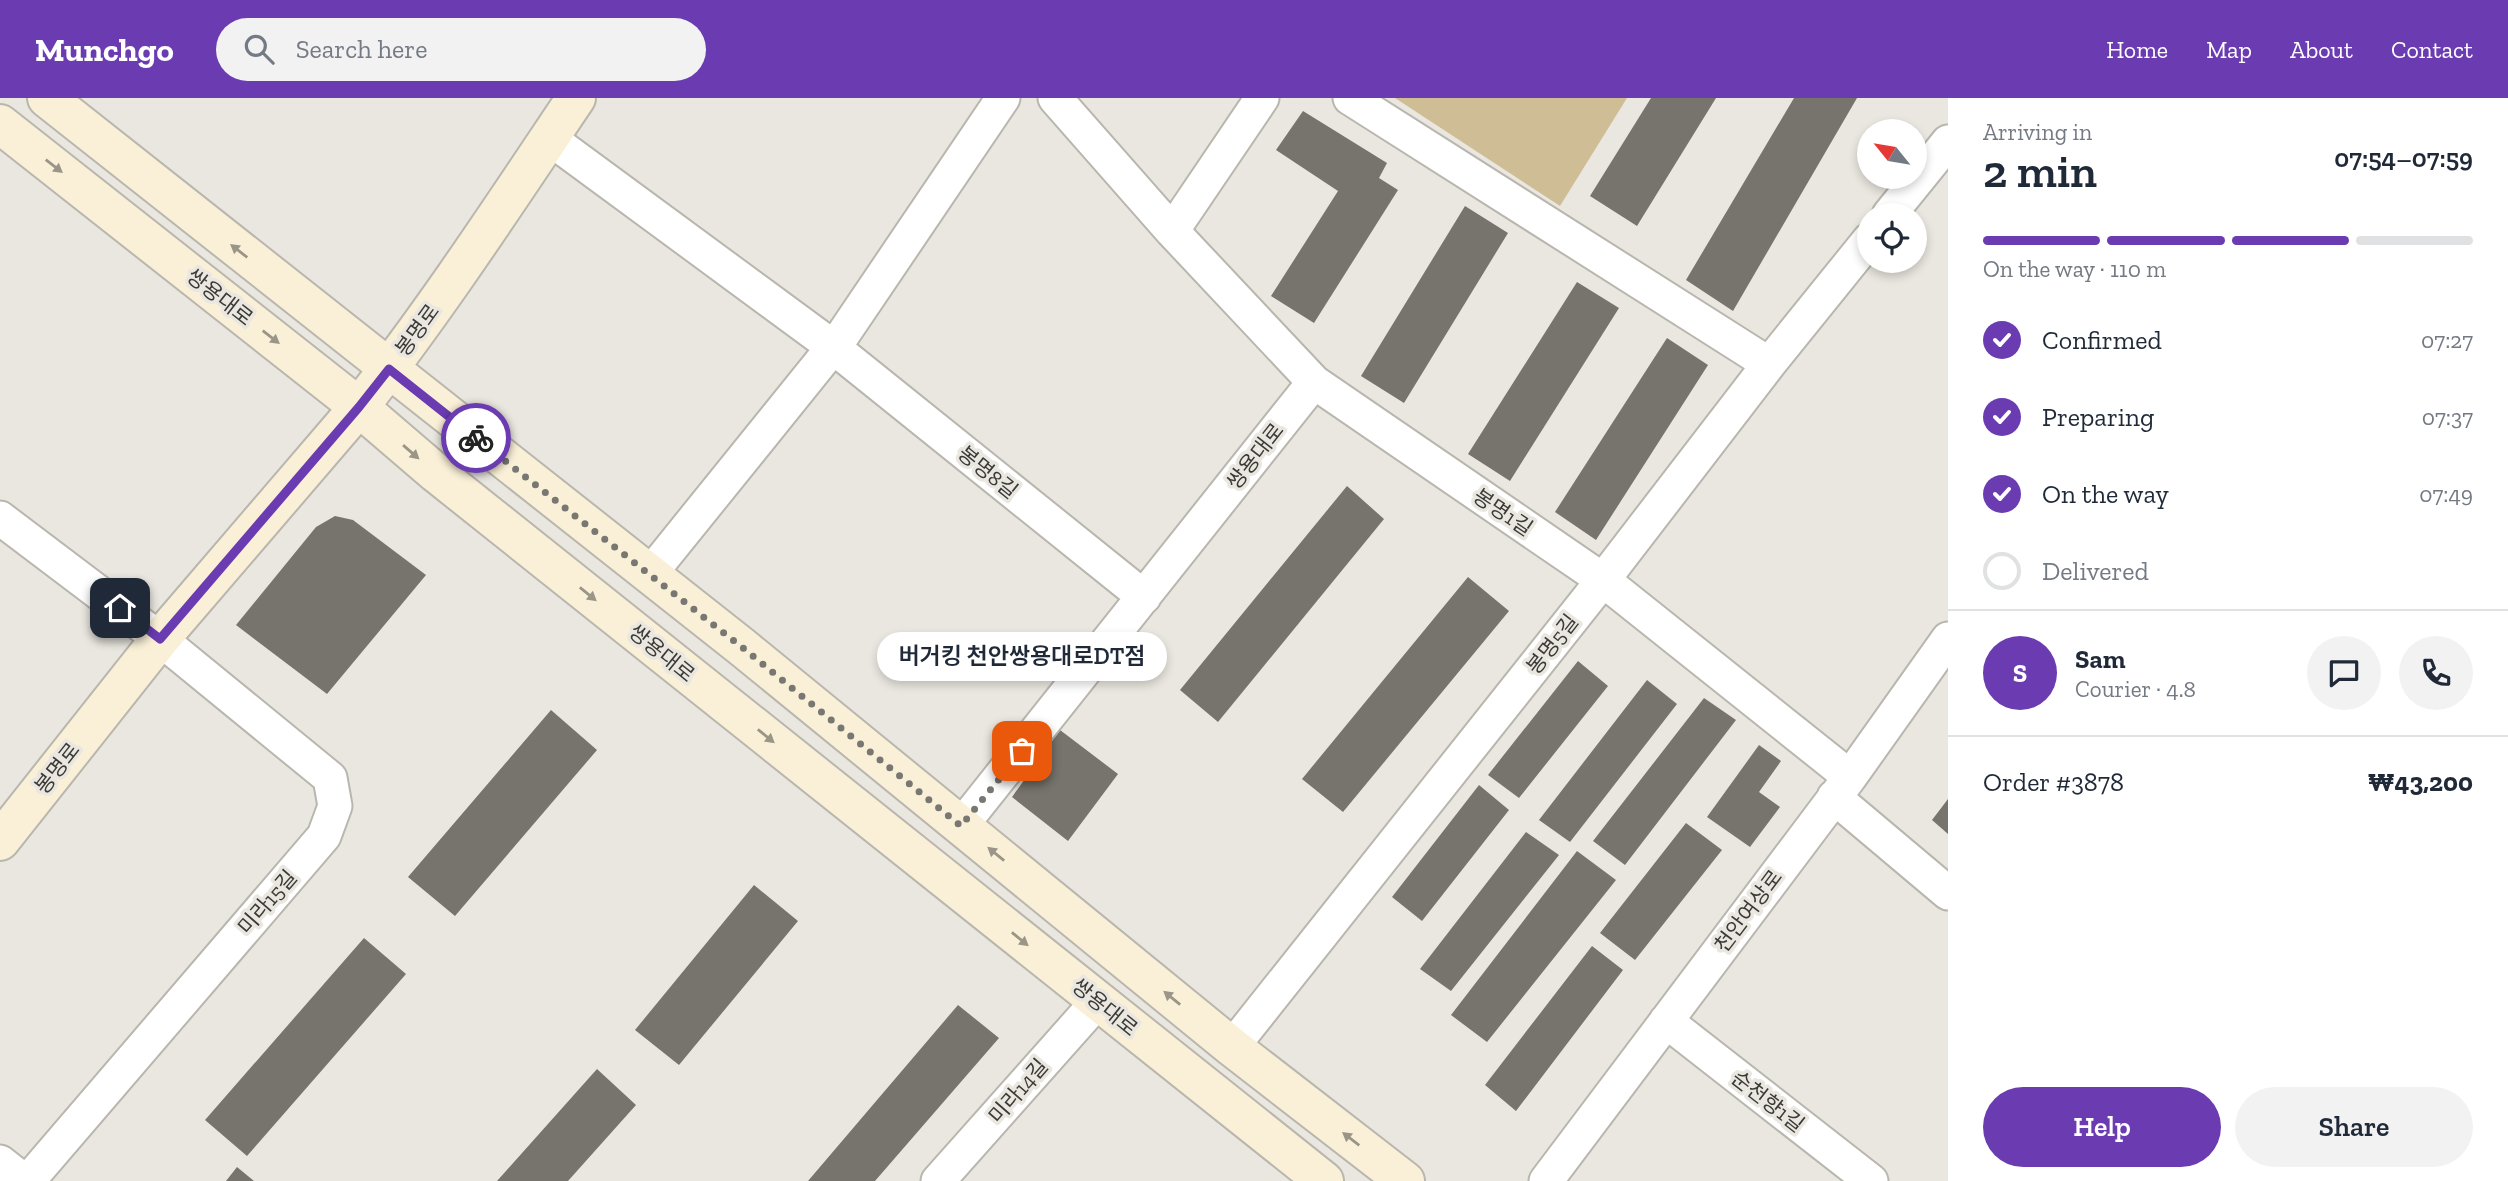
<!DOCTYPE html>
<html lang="en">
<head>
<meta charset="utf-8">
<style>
	body { margin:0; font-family:"Zilla Slab","Noto Sans KR",serif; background:#f2f2f3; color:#1f2937; height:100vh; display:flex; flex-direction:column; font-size:26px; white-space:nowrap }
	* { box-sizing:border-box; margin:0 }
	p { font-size:23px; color:#747a83 }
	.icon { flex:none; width:38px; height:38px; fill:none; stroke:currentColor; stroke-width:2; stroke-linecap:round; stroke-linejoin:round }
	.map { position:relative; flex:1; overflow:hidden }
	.details { display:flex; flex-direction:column; background:#fff; width:560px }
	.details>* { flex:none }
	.needle { width:46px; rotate:300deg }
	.fabs { position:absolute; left:1857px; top:21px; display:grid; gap:14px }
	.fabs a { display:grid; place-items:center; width:70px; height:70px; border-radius:50%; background:#fff; box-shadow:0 4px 10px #0003; font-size:35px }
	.pin { position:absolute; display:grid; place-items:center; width:60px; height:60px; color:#fff; margin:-30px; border-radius:14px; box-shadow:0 4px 10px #0006 }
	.courier { position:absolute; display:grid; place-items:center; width:70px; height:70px; margin:-35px; border:5px solid #6b3bb2; border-radius:50%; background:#fff; color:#222; box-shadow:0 2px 9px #0007 }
	.bubble { position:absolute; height:49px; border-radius:24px; background:#fff; box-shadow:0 4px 10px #0003; font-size:23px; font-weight:600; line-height:49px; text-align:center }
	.headline em { font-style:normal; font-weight:600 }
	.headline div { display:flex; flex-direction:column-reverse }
	.headline { display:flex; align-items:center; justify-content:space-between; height:119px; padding:0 35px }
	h1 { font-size:46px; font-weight:600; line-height:52px }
	.bar { display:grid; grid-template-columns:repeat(4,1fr); gap:10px 7px; align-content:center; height:84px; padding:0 35px }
	.bar i { height:9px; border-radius:5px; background:#e0e1e3 }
	.bar .current { background:#6b3bb2 }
	.bar p { grid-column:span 4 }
	.line { display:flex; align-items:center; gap:18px; padding:0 35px; border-top:2px solid #e0e1e3 }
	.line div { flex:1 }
	.round { display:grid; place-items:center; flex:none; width:74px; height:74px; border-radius:37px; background:#f2f2f3 }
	ol { padding:0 35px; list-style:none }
	li { display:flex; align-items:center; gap:21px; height:77px }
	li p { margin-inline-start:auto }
	li .icon { padding:7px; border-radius:50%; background:#6b3bb2; color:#fff; stroke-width:4 }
	li:last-child { color:#747a83 }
	li i { width:38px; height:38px; border:4px solid #e0e1e3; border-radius:50% }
	.primary-button { display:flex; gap:14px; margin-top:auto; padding:14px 35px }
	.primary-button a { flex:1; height:80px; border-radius:42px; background:#6b3bb2; color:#fff; font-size:28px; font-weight:600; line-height:80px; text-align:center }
	.primary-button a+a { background:#f2f2f3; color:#1f2937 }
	header { display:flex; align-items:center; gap:42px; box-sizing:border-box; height:98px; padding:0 35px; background:#6b3bb2; color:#fff }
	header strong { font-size:33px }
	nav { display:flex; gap:38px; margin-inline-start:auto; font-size:24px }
	.search { width:490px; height:63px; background:#f2f2f3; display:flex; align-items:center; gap:18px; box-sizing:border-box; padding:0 24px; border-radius:38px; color:#747a83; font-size:26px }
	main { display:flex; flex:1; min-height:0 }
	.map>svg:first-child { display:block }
</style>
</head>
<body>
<header>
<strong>Munchgo</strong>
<div class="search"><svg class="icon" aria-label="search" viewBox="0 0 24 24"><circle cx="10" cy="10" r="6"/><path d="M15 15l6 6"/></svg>Search here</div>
<nav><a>Home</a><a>Map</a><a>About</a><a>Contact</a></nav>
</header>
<main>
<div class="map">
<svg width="1948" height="1083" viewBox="0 0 1948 1083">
	<rect width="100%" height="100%" fill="#eae7e0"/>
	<!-- green -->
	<path fill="#cfbe95" d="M1395,0h232l-67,108z"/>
	<!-- building -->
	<path fill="#77746d" d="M1651,0h65l-79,128 -47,-30z
		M1794,0h63l-124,213 -47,-31z
		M1303,13l84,52 -8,15 19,12 -84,133 -43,-27 67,-105 -62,-41z
		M1465,108l43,27 -104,170 -43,-27z
		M1577,184l42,26 -109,173 -42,-27z
		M1667,240l41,27 -112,175 -41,-28z
		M1347,388l37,33 -166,203 -38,-32z
		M335,418l18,4 73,55 -99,119 -91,-69 80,-98z
		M1468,479l41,34 -166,201 -41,-33z
		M1578,563l30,25 -89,112 -31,-23z
		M1647,582l30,24 -107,138 -31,-22z
		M1704,600l32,22 -111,145 -32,-24z
		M551,612l46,40 -142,166 -47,-39z
		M1060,632l58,44 -50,67 -56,-44z
		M1759,647l22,16 -22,31 21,15 -30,40 -43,-30z
		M1479,687l30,25 -87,111 -30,-24z
		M1948,701v35l-16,-14z
		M1686,725l36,27 -87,110 -35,-27z
		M1526,734l33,23 -108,136 -31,-22z
		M1577,753l39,29 -129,162 -36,-27z
		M754,787l44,36 -119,144 -44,-35z
		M364,840l42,36 -159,182 -42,-36z
		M1592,848l31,24 -107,141 -31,-26z
		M958,907l41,33 -124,143h-67z
		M597,971l39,36 -68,76h-71z
		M237,1069l17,14h-28z"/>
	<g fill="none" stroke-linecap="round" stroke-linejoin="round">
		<defs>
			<path id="street" d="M1055,0l117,133 142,151 289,198 247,197
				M1350,0l419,266
				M549,40l284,209 311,250
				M1889,117l59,-73
				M1172,133l90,-133
				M0,420l160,121 170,139 5,28 -11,30 -296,345
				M650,476l192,-238 161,-238
				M1834,699l114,96
				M961,728l353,-444
				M1666,923l205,160
				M1232,949l371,-467 166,-216 100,-124
				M0,1064l24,19
				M938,1083l160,-180
				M1546,1083l304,-404 98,-138"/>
			<path id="secondary" d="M47,0l695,549 490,400 173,134
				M0,26l359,283 77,66 888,708
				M0,743l160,-202 199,-232c78,-99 147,-205 217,-309"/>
		</defs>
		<!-- street casing -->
		<use href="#street" stroke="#b9b6ae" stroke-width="37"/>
		<!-- secondary casing -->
		<use href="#secondary" stroke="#b9b6ae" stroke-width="42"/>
		<!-- street -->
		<use href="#street" stroke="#fff" stroke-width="33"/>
		<!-- secondary -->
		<use href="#secondary" stroke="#faf0d7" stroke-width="38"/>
	</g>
	<!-- one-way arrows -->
	<defs><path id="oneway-solid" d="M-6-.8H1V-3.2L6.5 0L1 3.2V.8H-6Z" transform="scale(1.75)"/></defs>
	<g fill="#9a9587">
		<use href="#oneway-solid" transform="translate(54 68) rotate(38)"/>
		<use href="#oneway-solid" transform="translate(239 153) rotate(-142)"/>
		<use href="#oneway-solid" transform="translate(271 239) rotate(38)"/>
		<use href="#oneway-solid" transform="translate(411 354) rotate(41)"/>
		<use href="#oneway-solid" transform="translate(588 496) rotate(39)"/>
		<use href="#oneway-solid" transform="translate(766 638) rotate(39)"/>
		<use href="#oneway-solid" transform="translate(996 756) rotate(-141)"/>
		<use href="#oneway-solid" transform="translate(1020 841) rotate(39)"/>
		<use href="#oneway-solid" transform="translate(1172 900) rotate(-141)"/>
		<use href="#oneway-solid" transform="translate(1351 1041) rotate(-142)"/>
	</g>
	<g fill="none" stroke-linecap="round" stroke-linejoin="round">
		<!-- done -->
		<path stroke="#787772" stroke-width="7" stroke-dasharray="0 12.6" d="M476,340l267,210 218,178 61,-75"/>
		<!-- route -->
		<path stroke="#6b3bb2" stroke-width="9" d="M120,510l40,31 199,-232 30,-38 87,69"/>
	</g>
	<g text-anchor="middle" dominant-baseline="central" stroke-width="7" stroke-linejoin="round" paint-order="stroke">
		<!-- street labels -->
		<g font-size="21" fill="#3b3a37" stroke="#eae7e0">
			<text transform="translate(220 199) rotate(38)">쌍용대로</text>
			<text transform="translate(417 232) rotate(-54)">봉명로</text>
			<text transform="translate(1255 358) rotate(-52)">쌍용대로</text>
			<text transform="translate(988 374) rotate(39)">봉명8길</text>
			<text transform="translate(1503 414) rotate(34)">봉명1길</text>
			<text transform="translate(1552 546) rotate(-52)">봉명5길</text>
			<text transform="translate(662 555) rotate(39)">쌍용대로</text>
			<text transform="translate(57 670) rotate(-52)">봉명로</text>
			<text transform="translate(267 804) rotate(-49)">미라15길</text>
			<text transform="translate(1748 813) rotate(-53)">천안여상로</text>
			<text transform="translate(1105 909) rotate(39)">쌍용대로</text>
			<text transform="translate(1018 993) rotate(-49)">미라14길</text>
			<text transform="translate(1768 1003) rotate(38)">순천향1길</text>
		</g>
	</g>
</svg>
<div class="fabs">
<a><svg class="needle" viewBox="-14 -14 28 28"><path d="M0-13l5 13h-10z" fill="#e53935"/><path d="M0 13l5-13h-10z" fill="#747a83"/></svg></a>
<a><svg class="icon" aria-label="locate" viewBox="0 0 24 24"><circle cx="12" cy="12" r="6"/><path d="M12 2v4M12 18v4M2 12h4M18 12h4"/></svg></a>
</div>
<div class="pin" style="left:1022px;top:653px;background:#ea580c"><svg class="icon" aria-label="bag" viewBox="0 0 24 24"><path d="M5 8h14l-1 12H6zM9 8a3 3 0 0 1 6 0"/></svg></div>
<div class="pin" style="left:120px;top:510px;background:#1f2937"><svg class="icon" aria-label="home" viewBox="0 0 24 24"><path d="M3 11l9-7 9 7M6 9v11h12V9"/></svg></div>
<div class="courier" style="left:476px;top:340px"><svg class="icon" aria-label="bike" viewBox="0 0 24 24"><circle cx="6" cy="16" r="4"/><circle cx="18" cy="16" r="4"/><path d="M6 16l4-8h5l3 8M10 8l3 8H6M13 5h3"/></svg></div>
<div class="bubble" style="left:877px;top:534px;width:290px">버거킹 천안쌍용대로DT점</div>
</div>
<section class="details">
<div class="headline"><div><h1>2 min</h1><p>Arriving in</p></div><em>07:54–07:59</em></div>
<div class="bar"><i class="current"></i><i class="current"></i><i class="current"></i><i></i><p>On the way · 110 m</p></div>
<ol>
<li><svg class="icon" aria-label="check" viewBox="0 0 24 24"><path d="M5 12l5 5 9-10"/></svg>Confirmed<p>07:27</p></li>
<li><svg class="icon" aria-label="check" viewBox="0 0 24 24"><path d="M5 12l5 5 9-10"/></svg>Preparing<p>07:37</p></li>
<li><svg class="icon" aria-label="check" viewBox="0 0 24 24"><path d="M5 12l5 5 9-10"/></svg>On the way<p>07:49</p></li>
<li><i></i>Delivered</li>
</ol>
<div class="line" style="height:126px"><b class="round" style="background:#6b3bb2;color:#fff">S</b><div><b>Sam</b><p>Courier · 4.8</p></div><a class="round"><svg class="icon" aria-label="chat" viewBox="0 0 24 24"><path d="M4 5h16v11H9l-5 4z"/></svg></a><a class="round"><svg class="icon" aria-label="phone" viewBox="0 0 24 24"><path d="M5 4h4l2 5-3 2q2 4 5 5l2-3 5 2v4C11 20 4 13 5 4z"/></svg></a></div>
<div class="line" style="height:91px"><div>Order #3878</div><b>₩43,200</b></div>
<div class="primary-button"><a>Help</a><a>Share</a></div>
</section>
</main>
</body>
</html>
